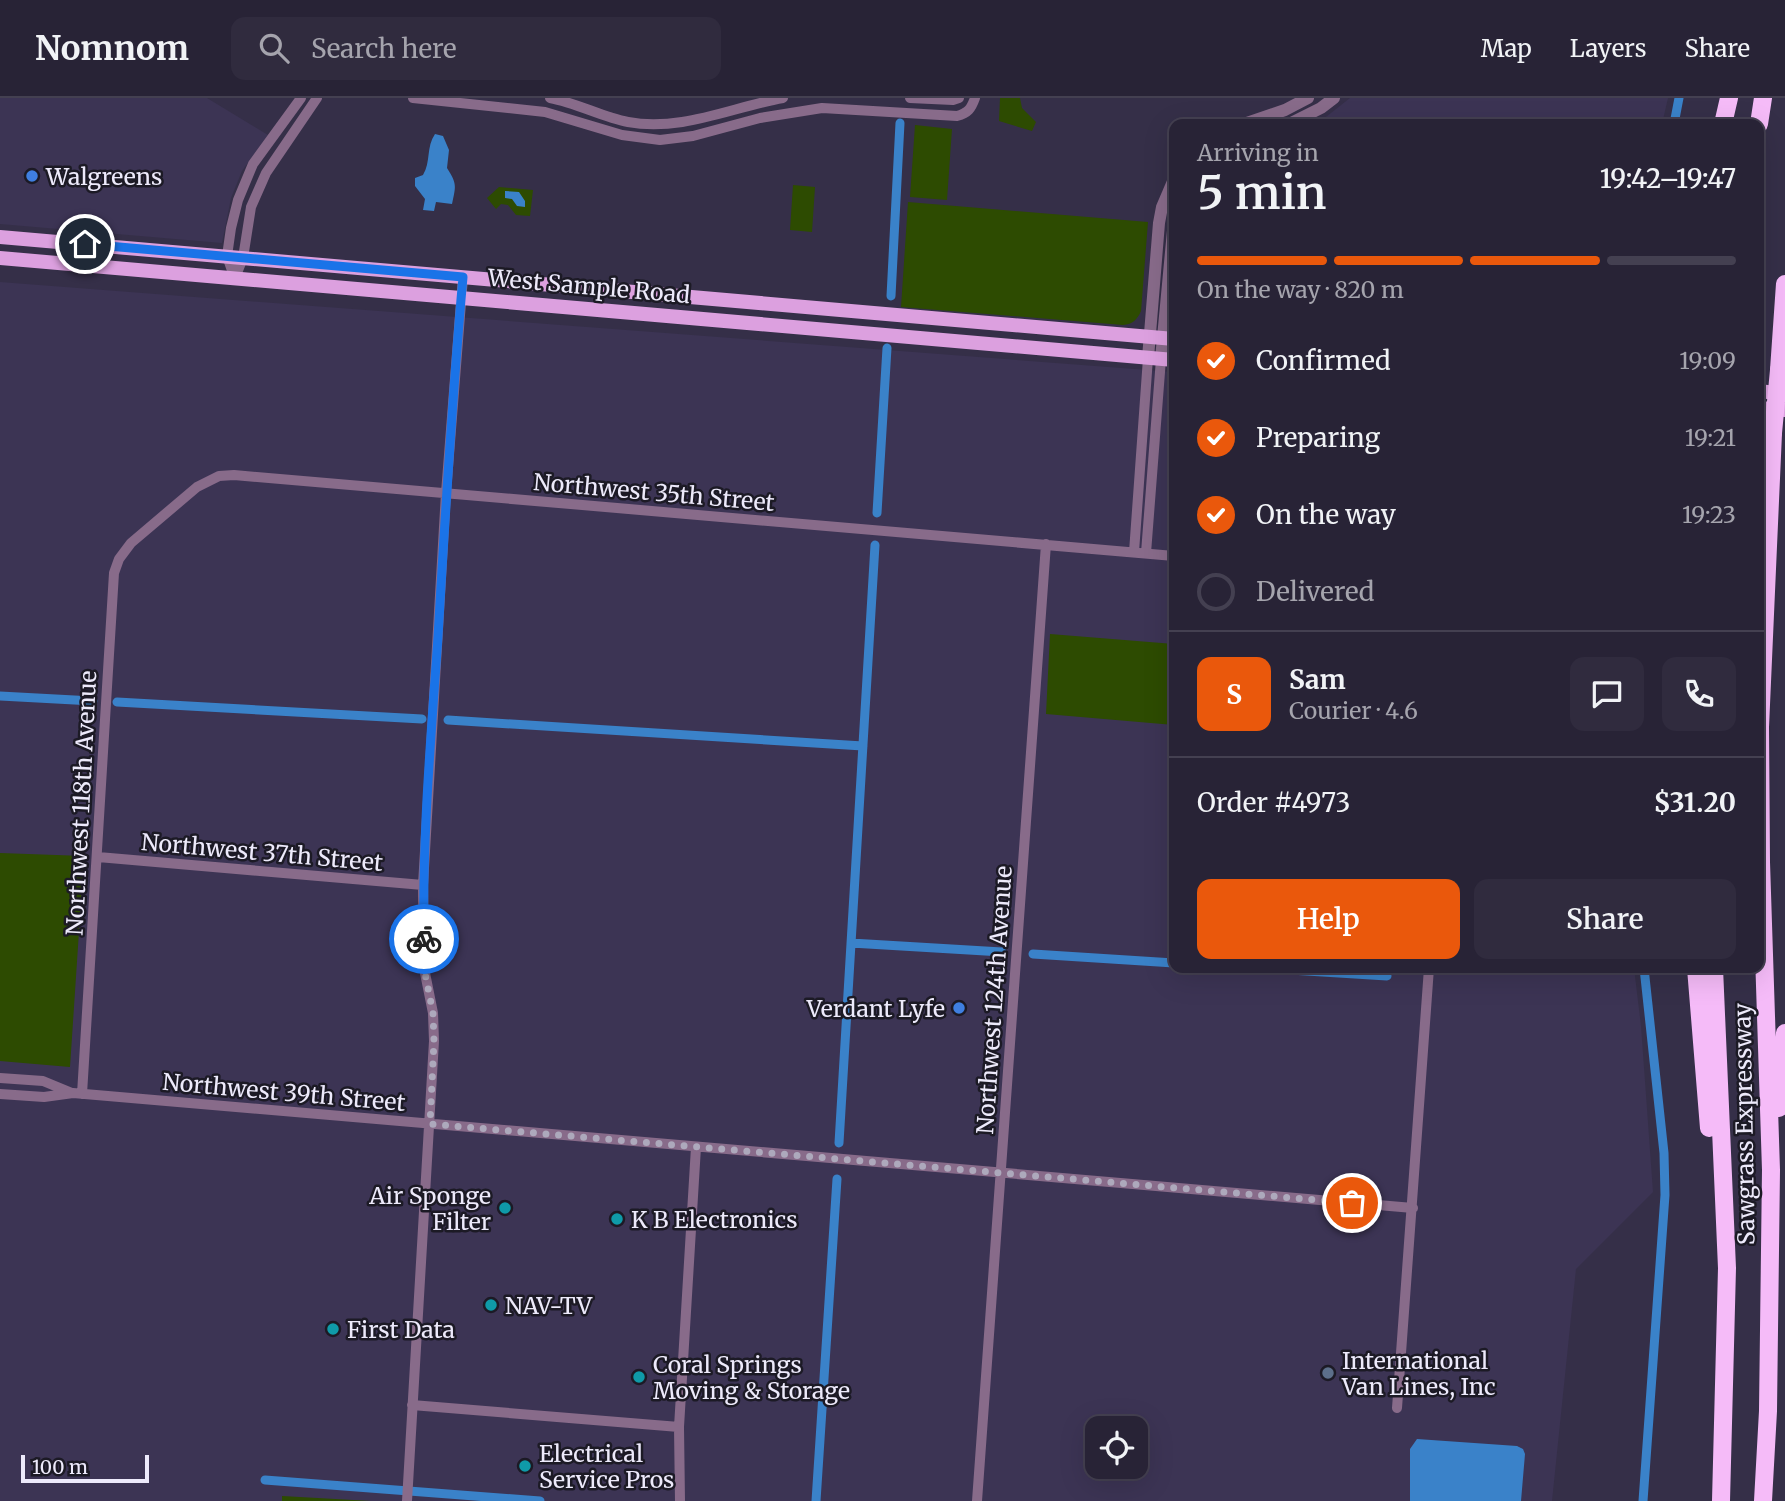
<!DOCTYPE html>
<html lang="en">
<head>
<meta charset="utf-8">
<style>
	body { margin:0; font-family:Merriweather,serif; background:#302b3e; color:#f1f3f6; height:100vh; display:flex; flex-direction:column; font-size:26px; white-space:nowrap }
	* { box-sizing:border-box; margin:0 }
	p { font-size:23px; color:#a5a4ad }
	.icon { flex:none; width:38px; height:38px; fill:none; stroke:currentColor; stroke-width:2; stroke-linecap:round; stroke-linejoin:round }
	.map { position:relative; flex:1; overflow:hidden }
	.panel { position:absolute; left:1169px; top:21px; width:595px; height:854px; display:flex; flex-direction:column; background:#282336; border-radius:14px; box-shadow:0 7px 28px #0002,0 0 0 2px #444051 }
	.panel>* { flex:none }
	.tools { position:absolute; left:1085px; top:1318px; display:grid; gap:14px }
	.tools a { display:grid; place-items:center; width:63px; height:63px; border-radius:14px; background:#282336; box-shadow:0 7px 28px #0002,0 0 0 2px #444051; font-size:35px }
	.scale { position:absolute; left:21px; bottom:18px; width:128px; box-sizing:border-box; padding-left:7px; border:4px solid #edeafb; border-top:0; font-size:19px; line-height:24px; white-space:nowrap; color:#edeafb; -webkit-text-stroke:5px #1c1a25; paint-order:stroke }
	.pin { position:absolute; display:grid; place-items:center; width:60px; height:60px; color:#fff; margin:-30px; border:4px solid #fff; border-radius:50%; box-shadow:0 2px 7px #0007 }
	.courier { position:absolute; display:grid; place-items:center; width:70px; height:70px; margin:-35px; border:5px solid #1a73e8; border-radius:50%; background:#fff; color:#222; box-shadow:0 2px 9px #0007 }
	.summary em { font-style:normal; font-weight:600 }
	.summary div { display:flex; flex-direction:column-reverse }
	.summary { display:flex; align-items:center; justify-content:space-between; height:119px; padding:0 28px }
	h1 { font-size:46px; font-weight:600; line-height:52px }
	.bar { display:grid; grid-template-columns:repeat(4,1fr); gap:10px 7px; align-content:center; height:84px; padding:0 28px }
	.bar i { height:9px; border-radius:5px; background:#444051 }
	.bar .on { background:#ea580c }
	.bar p { grid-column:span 4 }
	.line { display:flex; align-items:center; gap:18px; padding:0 28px; border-top:2px solid #444051 }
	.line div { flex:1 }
	.round { display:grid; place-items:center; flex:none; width:74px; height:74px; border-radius:14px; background:#302b3e }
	ol { padding:0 28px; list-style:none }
	li { display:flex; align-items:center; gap:21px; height:77px }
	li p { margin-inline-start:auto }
	li .icon { padding:7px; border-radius:50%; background:#ea580c; color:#fff; stroke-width:4 }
	li:last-child { color:#a5a4ad }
	li i { width:38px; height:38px; border:4px solid #444051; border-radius:50% }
	.primary-button { display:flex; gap:14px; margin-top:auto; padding:14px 28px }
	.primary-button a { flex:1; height:80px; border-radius:14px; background:#ea580c; color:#fff; font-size:28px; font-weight:600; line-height:80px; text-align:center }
	.primary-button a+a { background:#302b3e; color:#f1f3f6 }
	header { display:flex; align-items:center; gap:42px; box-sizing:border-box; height:98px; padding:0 35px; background:#282336; border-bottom:2px solid #444051 }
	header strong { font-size:33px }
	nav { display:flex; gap:38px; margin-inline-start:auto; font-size:24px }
	.search { width:490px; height:63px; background:#302b3e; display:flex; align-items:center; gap:18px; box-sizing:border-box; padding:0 24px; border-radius:14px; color:#a5a4ad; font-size:26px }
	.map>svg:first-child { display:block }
</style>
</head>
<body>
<header>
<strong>Nomnom</strong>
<div class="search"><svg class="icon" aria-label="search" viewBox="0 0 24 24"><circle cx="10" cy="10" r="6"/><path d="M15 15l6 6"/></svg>Search here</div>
<nav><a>Map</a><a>Layers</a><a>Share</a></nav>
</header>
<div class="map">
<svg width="1785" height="1403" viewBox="0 0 1785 1403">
	<rect width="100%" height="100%" fill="#352f48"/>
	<!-- built -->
	<path fill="#3c3454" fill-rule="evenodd" d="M0,0h207l61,37 -26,36 -11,27 -9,45 -222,-19z
		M1350,0h318l-6,26h-345z
		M0,184l1174,90v596h460l7,58 12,166 -77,77 -24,232h-1552zM1097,1330h39v38h-39z"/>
	<!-- green -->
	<path fill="#2d4b01" d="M1000,0h20l2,10 14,14 -4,9 -33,-10z
		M915,27l37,4 -5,71 -37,-3z
		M793,87l22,2 -3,45 -22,-2z
		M499,89l34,3 -3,26 -14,-1 -8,-10 -7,-1 -5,5 -9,-11z
		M908,104l240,20 -7,89c-4,9 -8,13 -18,14l-222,-18z
		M1050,536l124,10v81l-128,-11z
		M0,755l84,3 -14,211 -70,-6z
		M282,1398l89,5h-89z"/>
	<!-- water -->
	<path fill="#3a82c9" d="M435,36l8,2 6,14 -2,18c10,16 9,17 5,36l-16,-2 -2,9 -11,-1 2,-11 -10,-13v-8l8,-3c8,-13 3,-28 12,-41z
		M505,93l14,1 6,9v6l-8,-1 -5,-7 -7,-1z
		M1417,1341l100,7 6,3 2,5 -4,47h-111v-52z"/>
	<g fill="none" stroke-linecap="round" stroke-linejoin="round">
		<!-- canal -->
		<path stroke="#3a82c9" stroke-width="9" d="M1674,26l5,-26
			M891,198l9,-173
			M877,415l10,-165
			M0,598l93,5
			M117,604l305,17
			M448,622l415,26
			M851,845l151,9
			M1033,856l141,9
			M1258,870l129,8
			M839,1045l36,-598
			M265,1382l275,21
			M816,1403l21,-322
			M1643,1403l22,-306 -1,-42 -20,-185"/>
		<!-- minor -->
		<path stroke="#886b8a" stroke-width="10" d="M413,0l132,14 77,23 38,5 33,-4 67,-18 62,-10 135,8c11,-3 14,-7 18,-18
			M550,0c27,5 52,19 78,24 53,10 104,-15 155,-24
			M910,0l43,2 6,-2
			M235,180l8,-20 8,-51 15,-34 51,-75
			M235,181l-8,-23 4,-28 7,-28 15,-36 48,-66
			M1134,454l14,-194
			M1146,455l15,-194
			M98,759l325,28
			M0,980l43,3 29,12
			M0,996l44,3 29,-4 1340,115
			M82,996l32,-521 5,-14 12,-16 66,-56 22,-11 15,-1 940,81
			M412,1307l267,22
			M1397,1310l32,-440
			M407,1403l27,-460 -1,-28 -9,-45 -1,-83 23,-392 17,-216
			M680,1403l-1,-74 17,-280
			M977,1403l69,-957"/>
		<!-- tertiary -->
		<path stroke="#886b8a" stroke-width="12" d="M1244,26l41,-14 23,-12
			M1289,26l32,-16 13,-10
			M1148,260l11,-135 3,-16 12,-28
			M1161,261l13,-139"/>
		<!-- primary -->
		<path stroke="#dca0df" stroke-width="14" d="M0,139l1174,102
			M0,160l1174,102
			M1759,293l26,3
			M1759,310l26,2"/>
		<!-- motorway -->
		<path stroke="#f5bbf8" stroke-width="18" d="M1723,26l6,-26
			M1759,26l4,-26
			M1779,272l6,-86
			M1696,870l13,160
			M1714,870l13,300 -6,233
			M1779,1010l6,-75
			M1763,1403l5,-90 3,-241 -10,-308 -1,-135 13,-294"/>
		<!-- motorway-bridge -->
		<path stroke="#f5bbf8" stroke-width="18" d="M1773,335l6,-63"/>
	</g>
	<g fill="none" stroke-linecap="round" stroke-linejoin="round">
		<!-- done -->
		<path stroke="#ada9bc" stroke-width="7" stroke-dasharray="0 12.6" d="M424,841v29l9,45 1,28 -4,83 922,79"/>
		<!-- route -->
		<path stroke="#1a73e8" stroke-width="9" d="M85,146l378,33c-11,120 -18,240 -25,360 -7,100 -16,201 -14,302"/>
	</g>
	<!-- markers -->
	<g fill="#3f7fe0" stroke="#1c1a25" stroke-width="2.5">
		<circle cx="32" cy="78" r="7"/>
		<circle cx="959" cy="910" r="7"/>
	</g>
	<g fill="#0f9aa8" stroke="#1c1a25" stroke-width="2.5">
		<circle cx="505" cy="1110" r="7"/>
		<circle cx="617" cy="1121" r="7"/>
		<circle cx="491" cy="1207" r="7"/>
		<circle cx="333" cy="1231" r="7"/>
		<circle cx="639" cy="1279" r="7"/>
		<circle cx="525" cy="1368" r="7"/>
	</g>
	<circle fill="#5c6f8a" stroke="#1c1a25" stroke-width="2.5" cx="1328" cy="1275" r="7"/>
	<g text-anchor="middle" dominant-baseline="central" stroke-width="5" stroke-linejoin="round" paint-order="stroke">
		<!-- poi labels -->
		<g font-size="23" fill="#edeafb" stroke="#1c1a25" text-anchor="start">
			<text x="46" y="78">Walgreens</text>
			<text x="945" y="910" text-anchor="end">Verdant Lyfe</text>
			<text x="491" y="1097" text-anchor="end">Air Sponge<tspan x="491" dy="26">Filter</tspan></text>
			<text x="631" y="1121">K B Electronics</text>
			<text x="505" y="1207">NAV-TV</text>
			<text x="347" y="1231">First Data</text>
			<text x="1342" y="1262">International<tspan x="1342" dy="26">Van Lines, Inc</tspan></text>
			<text x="653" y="1266">Coral Springs<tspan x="653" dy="26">Moving &amp; Storage</tspan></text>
			<text x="539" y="1355">Electrical<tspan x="539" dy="26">Service Pros</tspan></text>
		</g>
		<!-- street labels -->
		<g font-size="23" fill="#edeafb" stroke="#1c1a25">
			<text transform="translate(589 188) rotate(5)">West Sample Road</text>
			<text transform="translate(654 394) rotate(5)">Northwest 35th Street</text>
			<text transform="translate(81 705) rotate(-87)">Northwest 118th Avenue</text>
			<text transform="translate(262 754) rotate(5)">Northwest 37th Street</text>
			<text transform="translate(994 902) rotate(-86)">Northwest 124th Avenue</text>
			<text transform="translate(284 994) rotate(5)">Northwest 39th Street</text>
			<text transform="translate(1744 1026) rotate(-91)">Sawgrass Expressway</text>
		</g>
	</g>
</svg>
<div class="tools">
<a><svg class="icon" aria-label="locate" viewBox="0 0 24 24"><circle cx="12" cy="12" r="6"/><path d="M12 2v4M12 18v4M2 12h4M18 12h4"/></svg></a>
</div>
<div class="scale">100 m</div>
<div class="pin" style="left:1352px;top:1105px;background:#ea580c"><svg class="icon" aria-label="bag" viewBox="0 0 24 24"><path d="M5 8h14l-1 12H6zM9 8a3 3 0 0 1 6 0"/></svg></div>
<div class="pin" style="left:85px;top:146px;background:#1f2937"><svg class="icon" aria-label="home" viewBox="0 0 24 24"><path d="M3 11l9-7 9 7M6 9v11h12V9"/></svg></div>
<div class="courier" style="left:424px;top:841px"><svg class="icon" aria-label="bike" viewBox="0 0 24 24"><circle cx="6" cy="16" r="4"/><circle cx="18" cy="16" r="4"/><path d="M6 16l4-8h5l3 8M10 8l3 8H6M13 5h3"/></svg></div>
<section class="panel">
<div class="summary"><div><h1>5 min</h1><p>Arriving in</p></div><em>19:42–19:47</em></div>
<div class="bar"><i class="on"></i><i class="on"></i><i class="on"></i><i></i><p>On the way · 820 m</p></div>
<ol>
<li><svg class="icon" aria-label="check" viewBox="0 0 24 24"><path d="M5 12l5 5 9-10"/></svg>Confirmed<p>19:09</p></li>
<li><svg class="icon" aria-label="check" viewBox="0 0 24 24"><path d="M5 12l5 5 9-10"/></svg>Preparing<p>19:21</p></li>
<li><svg class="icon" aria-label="check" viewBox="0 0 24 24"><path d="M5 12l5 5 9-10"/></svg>On the way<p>19:23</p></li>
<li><i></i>Delivered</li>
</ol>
<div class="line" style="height:126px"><b class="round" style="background:#ea580c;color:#fff">S</b><div><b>Sam</b><p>Courier · 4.6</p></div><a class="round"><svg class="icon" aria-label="chat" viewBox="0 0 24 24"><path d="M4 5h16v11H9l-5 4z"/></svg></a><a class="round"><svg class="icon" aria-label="phone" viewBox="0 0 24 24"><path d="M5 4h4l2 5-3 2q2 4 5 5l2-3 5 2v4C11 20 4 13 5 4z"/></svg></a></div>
<div class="line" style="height:91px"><div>Order #4973</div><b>$31.20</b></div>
<div class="primary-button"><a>Help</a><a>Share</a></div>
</section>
</div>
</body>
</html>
